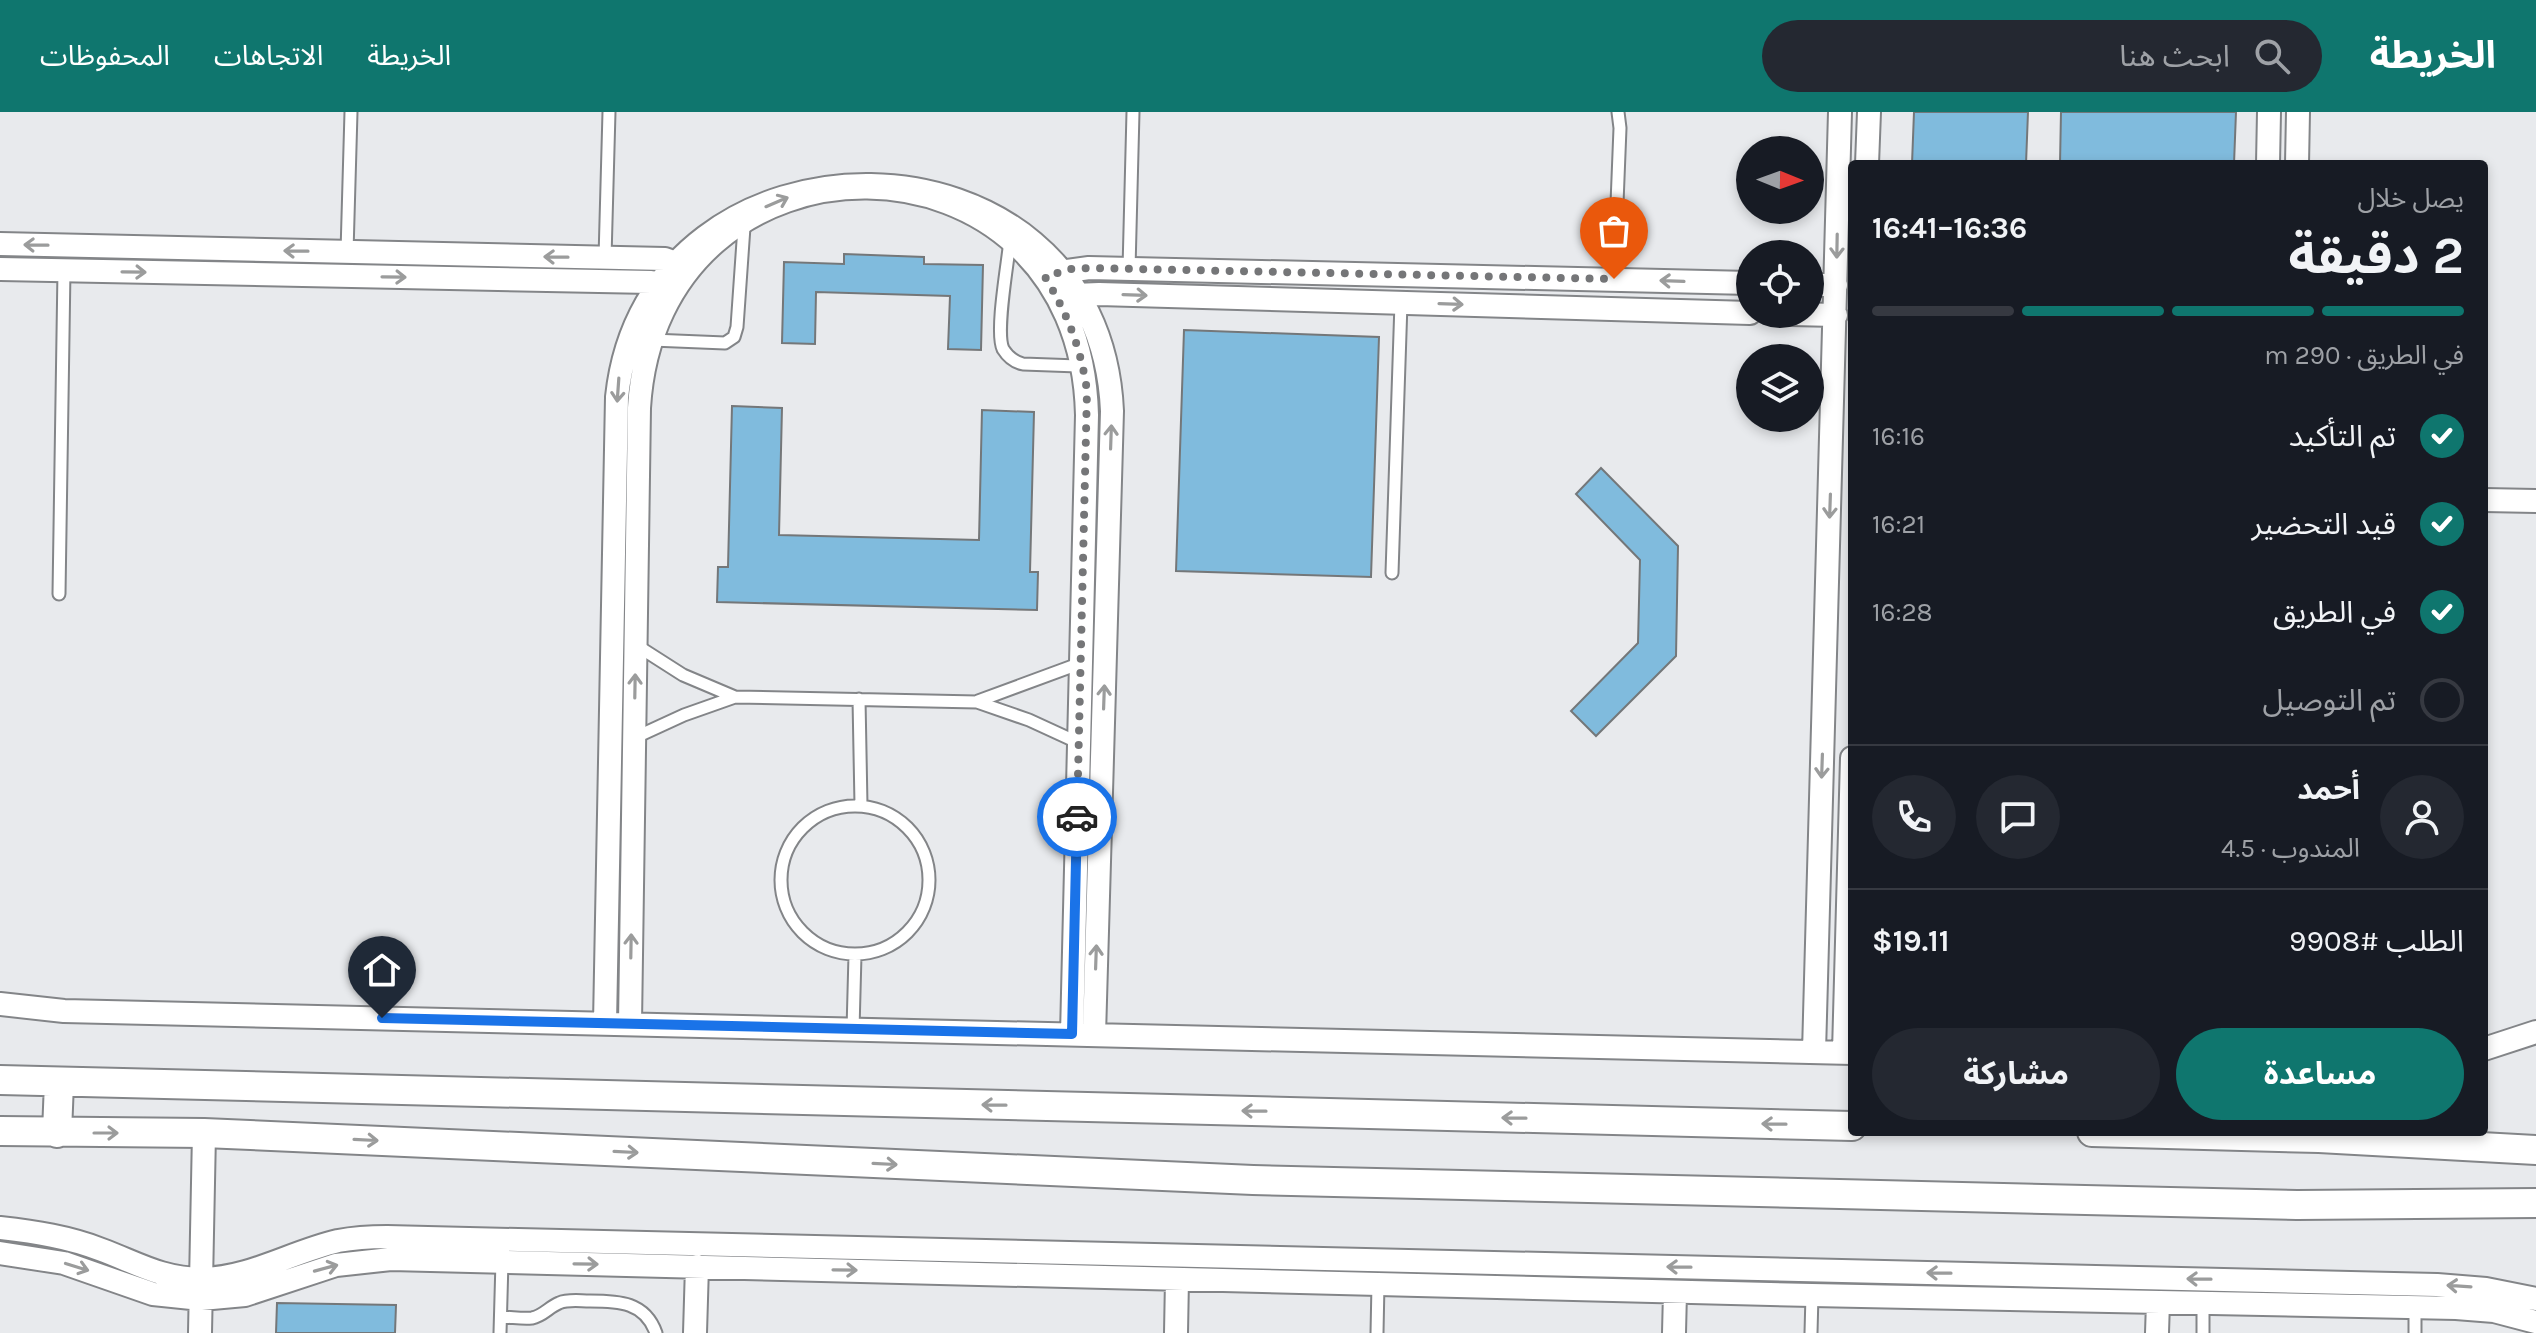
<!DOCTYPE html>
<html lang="ar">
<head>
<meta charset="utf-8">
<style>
	body { margin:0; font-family:Karla,"Noto Sans Arabic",sans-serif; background:#242831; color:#f1f3f6; direction:rtl; height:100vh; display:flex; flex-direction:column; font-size:30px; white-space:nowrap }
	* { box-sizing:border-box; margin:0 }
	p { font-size:26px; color:#9ea1a6 }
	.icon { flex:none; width:44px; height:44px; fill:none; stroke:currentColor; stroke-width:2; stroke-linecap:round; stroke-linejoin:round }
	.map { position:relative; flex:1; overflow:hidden; direction:ltr }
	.panel { position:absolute; left:1848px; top:48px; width:640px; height:976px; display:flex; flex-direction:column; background:#171b24; border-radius:8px; box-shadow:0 4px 12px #0003; direction:rtl }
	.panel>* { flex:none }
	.needle { width:52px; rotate:91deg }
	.buttons { position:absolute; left:1736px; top:24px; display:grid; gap:16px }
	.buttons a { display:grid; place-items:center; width:88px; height:88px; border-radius:50%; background:#171b24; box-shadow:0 4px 12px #0003; font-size:40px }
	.pin { position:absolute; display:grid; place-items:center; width:68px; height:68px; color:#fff; margin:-82px -34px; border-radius:50% 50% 50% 0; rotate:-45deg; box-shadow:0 0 8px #0007 }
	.pin .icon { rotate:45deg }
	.courier { position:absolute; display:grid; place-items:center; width:80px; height:80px; margin:-40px; border:6px solid #1a73e8; border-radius:50%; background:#fff; color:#222; box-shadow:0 2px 10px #0007 }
	.headline em { font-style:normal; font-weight:700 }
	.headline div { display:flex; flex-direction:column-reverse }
	.headline { display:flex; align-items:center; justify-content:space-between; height:136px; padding:0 24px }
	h1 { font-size:52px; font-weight:700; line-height:60px }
	.bar { display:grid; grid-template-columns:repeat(4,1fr); gap:12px 8px; align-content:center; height:96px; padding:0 24px }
	.bar i { height:10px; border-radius:6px; background:#363941 }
	.bar .on { background:#0f766e }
	.bar p { grid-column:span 4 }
	.line { display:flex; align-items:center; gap:20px; padding:0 24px; border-top:2px solid #363941 }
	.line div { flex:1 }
	.round { display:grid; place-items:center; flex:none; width:84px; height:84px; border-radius:42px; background:#242831 }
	ol { padding:0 24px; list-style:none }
	li { display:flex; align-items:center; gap:24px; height:88px }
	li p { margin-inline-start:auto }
	li .icon { padding:8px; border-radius:50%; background:#0f766e; color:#fff; stroke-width:4 }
	li:last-child { color:#9ea1a6 }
	li i { width:44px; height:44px; border:4px solid #363941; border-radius:50% }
	.primary-button { display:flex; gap:16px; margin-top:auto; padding:16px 24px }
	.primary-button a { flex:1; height:92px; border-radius:48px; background:#0f766e; color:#fff; font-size:32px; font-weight:700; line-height:92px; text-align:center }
	.primary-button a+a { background:#242831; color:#f1f3f6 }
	header { display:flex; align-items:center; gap:48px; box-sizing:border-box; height:112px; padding:0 40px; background:#0f766e; color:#fff }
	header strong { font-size:38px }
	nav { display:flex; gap:44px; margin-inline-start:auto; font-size:28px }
	.search { width:560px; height:72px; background:#242831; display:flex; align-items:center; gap:20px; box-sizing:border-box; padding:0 28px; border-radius:44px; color:#9ea1a6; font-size:30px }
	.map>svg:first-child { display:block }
</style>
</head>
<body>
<header>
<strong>الخريطة</strong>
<div class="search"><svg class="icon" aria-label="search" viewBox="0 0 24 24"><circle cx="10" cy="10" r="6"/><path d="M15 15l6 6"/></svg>ابحث هنا</div>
<nav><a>الخريطة</a><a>الاتجاهات</a><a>المحفوظات</a></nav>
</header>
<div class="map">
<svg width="2536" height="1221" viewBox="0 0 2536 1221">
	<rect width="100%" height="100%" fill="#e8eaed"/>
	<!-- building -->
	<path fill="#80bbdd" stroke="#747779" stroke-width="2" d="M1914,0h114l-2,52h-114z
		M2061,0h175l-2,52h-174z
		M844,142l80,3v7l59,1 -2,85 -33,-1 2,-53 -134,-4 -1,52 -33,-1 2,-81 60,2z
		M1184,218l195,7 -8,240 -195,-6z
		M732,294l50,2 -3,127 200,5 3,-130 52,2 -4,160h8l-1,38 -320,-8 1,-35h10z
		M1601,356l77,78 -2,110 -80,80 -25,-25 67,-68 2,-83 -64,-66z
		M277,1191l119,2 -1,28h-119z"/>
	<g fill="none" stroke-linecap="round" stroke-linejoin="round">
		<defs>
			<path id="service" d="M1010,128c-2,22 -15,92 -7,109 5,8 11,13 20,15l55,2
				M347,140l4,-140
				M605,146l4,-146
				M1129,157l4,-157
				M1614,167l6,-151 -2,-16
				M652,228l73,3 9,-6 3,-10 7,-100
				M1392,461l9,-270
				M59,482l5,-324
				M636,533l47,30 52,22 242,5 52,18 50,23
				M859,587l2,106
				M978,589l103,-38
				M634,626l50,-23 51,-18
				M781 768a74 74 0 1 1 148 0a74 74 0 1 1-148 0Z
				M853,918l2,-75
				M501,1205c10,0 21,2 31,1 11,-2 17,-11 27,-15 9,-4 20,-2 31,-2 29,0 55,1 66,32
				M500,1221l2,-72
				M1377,1221l1,-49
				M1811,1221l1,-38
				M2203,1221v-30
				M2415,1221v-26"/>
			<path id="minor" d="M1867,52l2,-52
				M2268,52l1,-52
				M2297,52l1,-52
				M0,132l665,15 11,4
				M0,157l651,13 11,2
				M1060,160l29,-4 661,15
				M1810,173h26
				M1075,183l24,-1 651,19
				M1791,202l45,1
				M2484,388l52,1
				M0,892l64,7 1788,42
				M605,911l12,-626c30,-285 482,-285 495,14l-18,624
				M630,912l9,-616c18,-296 441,-294 448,7l-15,619
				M2484,937l52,-17
				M1814,940l26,-940
				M1844,940l8,-294
				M0,1116c35,4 69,9 102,22 35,13 60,29 100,29 49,-1 89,-27 136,-38 16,-3 32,-4 49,-4l2050,48 49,4 50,10
				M0,1141l64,10 89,31 48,5 44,-4 91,-30 55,-6 1421,36 644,13 38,3 42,11
				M200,1221l4,-200
				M695,1221l2,-67
				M1176,1221l1,-54
				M1674,1221l1,-41
				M2157,1221l1,-31"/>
			<path id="tertiary" d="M0,968l1852,46
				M0,1019l204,2 1049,47 1044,25 239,-2
				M2092,1020l227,6 217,12
				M57,1021l2,-51"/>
		</defs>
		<!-- service casing -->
		<use href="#service" stroke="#838588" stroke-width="15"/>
		<!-- minor casing -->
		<use href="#minor" stroke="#838588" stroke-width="26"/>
		<!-- tertiary casing -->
		<use href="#tertiary" stroke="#838588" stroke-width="32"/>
		<!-- service -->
		<use href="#service" stroke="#fff" stroke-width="11"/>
		<!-- minor -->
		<use href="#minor" stroke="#fff" stroke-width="22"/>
		<!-- tertiary -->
		<use href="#tertiary" stroke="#fff" stroke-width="28"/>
	</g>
	<!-- one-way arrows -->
	<defs><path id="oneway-shaft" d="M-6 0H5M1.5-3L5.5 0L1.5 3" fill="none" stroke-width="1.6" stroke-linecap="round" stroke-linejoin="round" transform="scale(2)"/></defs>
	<g stroke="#9b9c9c">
		<use href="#oneway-shaft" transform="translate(777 90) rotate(-23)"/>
		<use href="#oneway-shaft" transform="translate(36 133) rotate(-179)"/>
		<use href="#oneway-shaft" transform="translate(1837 134) rotate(91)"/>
		<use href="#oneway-shaft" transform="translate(296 139) rotate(-179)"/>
		<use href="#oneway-shaft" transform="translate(556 145) rotate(-179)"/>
		<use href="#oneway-shaft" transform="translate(134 160) rotate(1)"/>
		<use href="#oneway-shaft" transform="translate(394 165) rotate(1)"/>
		<use href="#oneway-shaft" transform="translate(1672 169) rotate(-178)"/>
		<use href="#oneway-shaft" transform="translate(1135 183) rotate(2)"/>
		<use href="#oneway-shaft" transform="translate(1451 192) rotate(2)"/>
		<use href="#oneway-shaft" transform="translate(618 278) rotate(94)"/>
		<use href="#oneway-shaft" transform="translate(1111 325) rotate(-88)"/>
		<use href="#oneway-shaft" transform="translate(1830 394) rotate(92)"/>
		<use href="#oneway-shaft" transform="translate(635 574) rotate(-89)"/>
		<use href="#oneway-shaft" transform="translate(1104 585) rotate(-88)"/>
		<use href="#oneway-shaft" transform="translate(1822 654) rotate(92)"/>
		<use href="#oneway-shaft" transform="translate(631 834) rotate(-89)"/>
		<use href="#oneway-shaft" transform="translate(1096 845) rotate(-88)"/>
		<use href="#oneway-shaft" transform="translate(994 993) rotate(-179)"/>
		<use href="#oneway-shaft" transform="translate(1254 999) rotate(-179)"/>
		<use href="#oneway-shaft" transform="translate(1514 1006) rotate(-179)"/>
		<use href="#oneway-shaft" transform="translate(1774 1012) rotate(-179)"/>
		<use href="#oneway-shaft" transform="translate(106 1021)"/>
		<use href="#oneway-shaft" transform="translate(366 1028) rotate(3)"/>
		<use href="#oneway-shaft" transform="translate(626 1040) rotate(3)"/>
		<use href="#oneway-shaft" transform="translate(885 1052) rotate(3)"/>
		<use href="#oneway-shaft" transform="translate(586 1152) rotate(1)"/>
		<use href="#oneway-shaft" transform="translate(77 1155) rotate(17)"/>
		<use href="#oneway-shaft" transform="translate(1679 1155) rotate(-179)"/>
		<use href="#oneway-shaft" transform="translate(326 1156) rotate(-15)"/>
		<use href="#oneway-shaft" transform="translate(845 1158) rotate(1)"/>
		<use href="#oneway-shaft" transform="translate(1939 1161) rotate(-179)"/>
		<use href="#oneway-shaft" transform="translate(2199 1167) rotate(-179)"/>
		<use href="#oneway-shaft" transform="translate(2459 1174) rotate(-176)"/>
	</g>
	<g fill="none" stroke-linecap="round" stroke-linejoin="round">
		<!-- done -->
		<path stroke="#757678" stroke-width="8" stroke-dasharray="0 14.4" d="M1077,705l10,-426c-6,-43 -20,-78 -42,-114l25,-8 19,-1 525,11"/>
		<!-- route -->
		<path stroke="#1a73e8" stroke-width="10" d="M382,906l690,16 5,-217"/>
	</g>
</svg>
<div class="buttons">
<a><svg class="needle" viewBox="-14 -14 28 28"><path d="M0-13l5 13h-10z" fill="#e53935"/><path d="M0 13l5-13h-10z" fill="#9ea1a6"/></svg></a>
<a><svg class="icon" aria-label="locate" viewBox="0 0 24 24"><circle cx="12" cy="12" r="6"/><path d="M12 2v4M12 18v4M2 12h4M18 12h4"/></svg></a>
<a><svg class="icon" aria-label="layers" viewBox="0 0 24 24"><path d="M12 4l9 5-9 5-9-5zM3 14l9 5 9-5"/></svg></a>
</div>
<div class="pin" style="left:1614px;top:167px;background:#ea580c"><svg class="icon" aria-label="bag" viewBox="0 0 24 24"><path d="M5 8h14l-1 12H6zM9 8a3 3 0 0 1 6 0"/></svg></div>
<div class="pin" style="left:382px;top:906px;background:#1f2937"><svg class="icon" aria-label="home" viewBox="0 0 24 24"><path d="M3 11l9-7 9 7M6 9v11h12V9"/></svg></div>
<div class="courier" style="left:1077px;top:705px"><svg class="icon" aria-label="car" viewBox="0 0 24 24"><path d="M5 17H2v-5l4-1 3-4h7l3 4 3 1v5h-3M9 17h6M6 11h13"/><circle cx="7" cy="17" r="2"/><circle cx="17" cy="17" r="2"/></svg></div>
<section class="panel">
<div class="headline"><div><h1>2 دقيقة</h1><p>يصل خلال</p></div><em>16:36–16:41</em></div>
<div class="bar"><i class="on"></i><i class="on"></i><i class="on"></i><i></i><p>في الطريق · 290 m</p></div>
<ol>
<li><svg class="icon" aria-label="check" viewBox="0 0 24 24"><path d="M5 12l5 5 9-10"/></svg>تم التأكيد<p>16:16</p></li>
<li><svg class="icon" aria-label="check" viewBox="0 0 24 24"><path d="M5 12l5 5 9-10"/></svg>قيد التحضير<p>16:21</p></li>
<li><svg class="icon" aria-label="check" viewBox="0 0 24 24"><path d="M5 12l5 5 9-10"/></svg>في الطريق<p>16:28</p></li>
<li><i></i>تم التوصيل</li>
</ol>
<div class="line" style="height:144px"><a class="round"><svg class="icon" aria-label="person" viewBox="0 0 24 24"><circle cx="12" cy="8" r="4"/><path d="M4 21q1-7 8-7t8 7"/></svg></a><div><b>أحمد</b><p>المندوب · 4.5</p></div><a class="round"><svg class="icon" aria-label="chat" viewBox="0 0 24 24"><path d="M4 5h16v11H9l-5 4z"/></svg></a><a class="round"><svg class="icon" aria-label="phone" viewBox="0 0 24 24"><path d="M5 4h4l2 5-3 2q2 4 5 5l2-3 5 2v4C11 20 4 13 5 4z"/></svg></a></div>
<div class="line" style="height:104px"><div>الطلب #9908</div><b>$19.11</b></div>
<div class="primary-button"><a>مساعدة</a><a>مشاركة</a></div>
</section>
</div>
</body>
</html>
